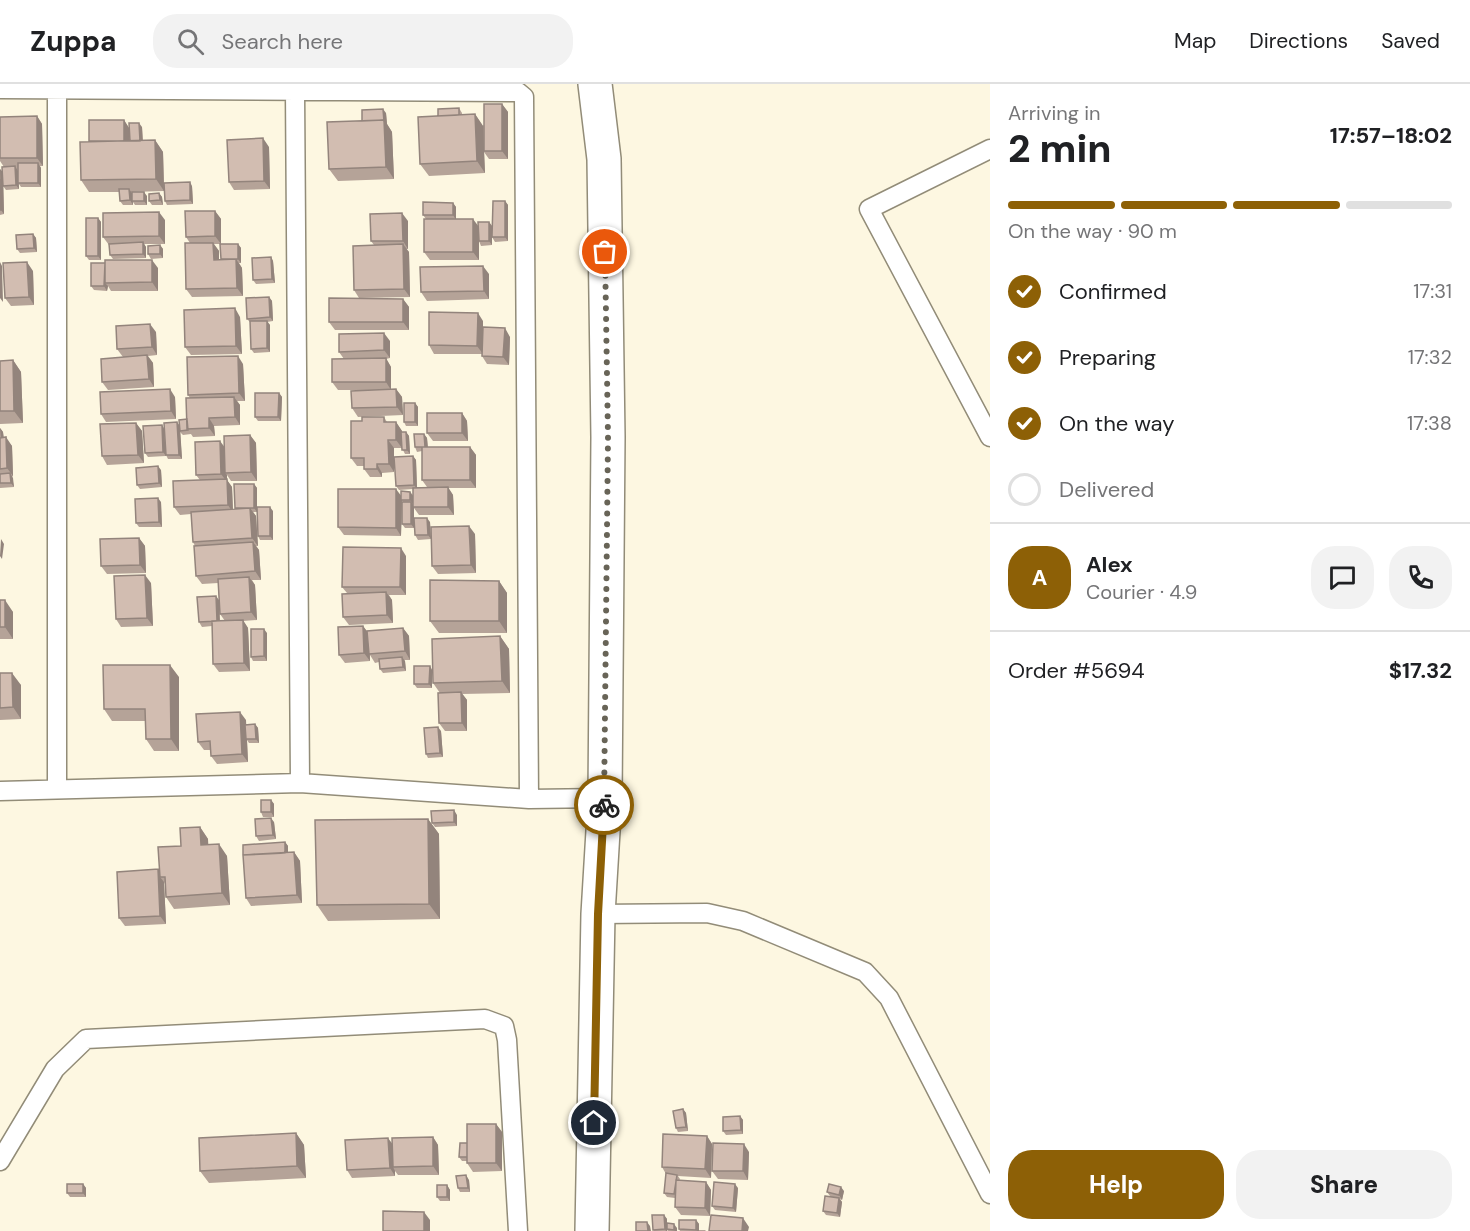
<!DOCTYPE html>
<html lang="en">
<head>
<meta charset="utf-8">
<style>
	body { margin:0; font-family:"DM Sans",sans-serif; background:#f2f2f2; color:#202124; height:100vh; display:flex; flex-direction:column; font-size:22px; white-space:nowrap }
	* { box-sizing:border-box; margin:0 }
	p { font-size:20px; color:#757577 }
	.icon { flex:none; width:33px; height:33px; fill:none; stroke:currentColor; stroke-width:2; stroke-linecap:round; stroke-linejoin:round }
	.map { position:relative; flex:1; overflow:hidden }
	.side { display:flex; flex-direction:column; background:#fff; width:480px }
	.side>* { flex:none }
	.pin { position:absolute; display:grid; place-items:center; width:51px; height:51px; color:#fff; margin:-26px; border:3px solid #fff; border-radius:50%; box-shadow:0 2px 6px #0007 }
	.courier { position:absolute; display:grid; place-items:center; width:60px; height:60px; margin:-30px; border:4px solid #8d6006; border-radius:50%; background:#fff; color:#222; box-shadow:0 2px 8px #0007 }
	.head em { font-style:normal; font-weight:800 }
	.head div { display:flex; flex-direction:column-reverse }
	.head { display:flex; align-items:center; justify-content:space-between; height:102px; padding:0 18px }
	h1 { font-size:39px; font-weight:800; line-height:45px }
	.bar { display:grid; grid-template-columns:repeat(4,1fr); gap:9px 6px; align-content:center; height:72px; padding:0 18px }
	.bar i { height:8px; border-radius:4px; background:#e0e0e0 }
	.bar .current { background:#8d6006 }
	.bar p { grid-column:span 4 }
	.line { display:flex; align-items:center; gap:15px; padding:0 18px; border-top:2px solid #e0e0e0 }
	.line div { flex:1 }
	.round { display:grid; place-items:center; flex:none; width:63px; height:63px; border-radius:24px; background:#f2f2f2 }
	ol { padding:0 18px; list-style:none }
	li { display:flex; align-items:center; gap:18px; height:66px }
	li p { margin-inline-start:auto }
	li .icon { padding:6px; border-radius:50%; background:#8d6006; color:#fff; stroke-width:4 }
	li:last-child { color:#757577 }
	li i { width:33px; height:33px; border:3px solid #e0e0e0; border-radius:50% }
	.primary-button { display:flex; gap:12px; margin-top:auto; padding:12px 18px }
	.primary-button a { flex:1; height:69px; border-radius:24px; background:#8d6006; color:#fff; font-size:24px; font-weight:800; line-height:69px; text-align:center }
	.primary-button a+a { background:#f2f2f2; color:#202124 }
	header { display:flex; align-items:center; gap:36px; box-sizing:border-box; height:84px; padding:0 30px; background:#fff; border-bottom:2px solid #e0e0e0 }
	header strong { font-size:28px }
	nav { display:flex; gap:33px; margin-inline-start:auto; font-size:21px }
	.search { width:420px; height:54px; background:#f2f2f2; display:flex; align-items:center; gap:15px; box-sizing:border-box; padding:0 21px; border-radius:24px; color:#757577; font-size:22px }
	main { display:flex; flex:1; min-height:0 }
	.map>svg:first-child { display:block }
</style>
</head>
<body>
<header>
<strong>Zuppa</strong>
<div class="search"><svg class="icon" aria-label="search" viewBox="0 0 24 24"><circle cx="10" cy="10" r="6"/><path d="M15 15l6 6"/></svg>Search here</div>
<nav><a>Map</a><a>Directions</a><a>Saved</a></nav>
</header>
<main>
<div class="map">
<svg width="990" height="1147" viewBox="0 0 990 1147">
	<rect width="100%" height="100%" fill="#fdf7e1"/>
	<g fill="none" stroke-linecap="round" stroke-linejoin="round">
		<defs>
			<path id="street" d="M57,0v705
				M0,5l518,3 6,5 5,702
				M295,7l5,692
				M990,65l-121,60 121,228
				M0,707l300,-8 229,16 76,-1
				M598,830l109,-1 36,8 122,51 24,26 101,196
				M0,1077l55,-92 31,-30 399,-20 19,7 3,14 11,191"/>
			<path id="highway" d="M592,1147l6,-317 7,-116 3,-361 -4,-278 -9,-75"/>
		</defs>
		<!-- street casing -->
		<use href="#street" stroke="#928c78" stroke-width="21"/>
		<!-- highway casing -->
		<use href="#highway" stroke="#928c78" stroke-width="36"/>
		<!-- street -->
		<use href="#street" stroke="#fff" stroke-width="18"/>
		<!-- highway -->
		<use href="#highway" stroke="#fff" stroke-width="33"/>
	</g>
	<!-- wall -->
	<path fill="#b5a398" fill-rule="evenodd" d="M502,20l6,8v47h-19l-5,-7 1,21 -56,3 -9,-12 18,-48 21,-8 3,5v1h13l8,12z
		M386,29l1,11 5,8 2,47 -56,2 -9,-12 33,-48z
		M37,32l5,8 1,42h-3l1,2v19h-20l-2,-3v5l-13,1 -3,-4v-6l1,34 -4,1v-46l2,3 2,-5 -4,-6v-3z
		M124,36l5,8 13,-1 1,14 12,-1 8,12 1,31 28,3 1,18 -26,1 -2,-4 -1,-10 -33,1 1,1 15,3v9h-12l-2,-3v3h-10l-3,-4 -1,-9h-30l-8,-12 8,-39z
		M269,63l1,42 -36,1 -5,-8z
		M159,109l3,4 1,8h-11l-3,-4z
		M505,117l3,4v36l-13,1 -3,-5z
		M453,119l3,4v12l22,7 11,-4 3,4v19l-11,1 -2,-5v19h-49l-6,-8 2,-33 -3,-4z
		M215,127l6,8v25h17l3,4v15h-2l3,5 1,28 -51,1 -6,-8 4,-46 -4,-6zM214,160h6l1,15h-2v-8z
		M98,134l3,4v38h-12l-3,-4z
		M165,136v24h-21l2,3v11l-33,1 -3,-4 -1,-10 -6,-8z
		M408,137v28h-2l3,3 1,45 -51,1 -5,-8 20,-45 -3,-4z
		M33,150l3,4 1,14 -17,1 -3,-4z
		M160,161l3,4v9l-12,1 -3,-5z
		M271,173l2,4 2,22 -19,1 -3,-4z
		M158,184v23h-47l-3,-5 -1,5 -13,-1 -3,-4z
		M33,187l1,34 -23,1 -6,-8z
		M489,190v25l-62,2 -6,-9z
		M269,213l3,4 1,20 -6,1 3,3v27l-16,1 -3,-4 -1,-27 -3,-3z
		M403,215l6,8v23h-74l-6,-8z
		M240,233l2,37 -51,1 -6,-8z
		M483,237v6l27,10 -1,28 -22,-1 -5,-8v-2h-48l-5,-9z
		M156,248l1,23 -9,1 5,7 1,24 -46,3 -6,-8 21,-25 -6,-8z
		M390,257v17l-4,1 5,8v22h5l6,8 1,18 -45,2 -6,-9 13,-18h-27l-6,-8 12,-23 -5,-7z
		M13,276l8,12 2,51 -23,1v-63z
		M243,280l2,37h-8l3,4v20l-26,1 1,10 -22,1 -2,-3 -8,1 -3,-3 2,27h-14l-2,-4v1l-18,1 -3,-4 17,-28 2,3 13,-6 2,4 8,-7 3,-21 -2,-3z
		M279,309l3,4 -1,24h-23l-3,-4z
		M175,313l1,22 -70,3 -5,-8z
		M415,319l3,4v19h-12l-2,-4z
		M462,329l5,8 1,20h-35l-6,-8z
		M384,333l3,5h9l6,9v1h4l3,4 1,18h-5l-3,-6h-8v24l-12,1v4h-12l-6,-8v-3h-7l-6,-8 11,-37z
		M136,339l6,8 2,32 -37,2 -5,-9z
		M0,344l3,4 1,6 8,8 1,30 -1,1 2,10 -14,1z
		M424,350l3,4 1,9h42l6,8v33h-28l5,7 1,20h-35l-5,-7v20h-9l-3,-4 1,-22 -1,-1 -1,35 -57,-1 -6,-8 72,-35 3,3v-6l-14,1 -3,-4 17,-30 3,4 1,27h10l-5,-7v-29l-5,1 -2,-5z
		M250,351l6,8 1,38h-26l-4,-6v5l5,7 1,22h3l18,-25 3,4v24h-4l3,4 2,30h-2l3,4 2,30h-9l3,5 2,35 -14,1 5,7 2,43 -31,1 -6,-8 -1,-38 -10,1 -3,-5 20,-22 1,21h5l-5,-7 -2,-31 -16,1 -6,-8 -1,-30 -2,-4 -2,-28 -11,1 -6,-8 26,-27 -4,-5 29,-28z
		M161,386l1,17 -22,2 -3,-4z
		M161,418l1,25h-23l-3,-4z
		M273,427v29h-13l-2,-4z
		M430,438l1,17 -13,1 -3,-5z
		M475,450l1,39 -38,1 -6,-8z
		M139,454l6,8 1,27 -39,1 -6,-8z
		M406,472v39h-17l3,5 1,23 -44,2 -6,-8 4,-24 -5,-6z
		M499,497l8,12v40h-68l-9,-12z
		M151,499l2,43 -32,1 -5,-8z
		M0,516l13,12v27h-13z
		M363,542l5,7 35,-5 6,8 1,24h-6l1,1 1,10 -23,2 -3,-4 -1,-7 -4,1 -5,-8v6l-25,2 -6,-8z
		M267,549v28h-14l-2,-4z
		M500,552l9,13 1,44 -48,1 5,6v31h-22l-6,-8 1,-30 -7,-10z
		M430,582l2,4v18h-15l-3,-4z
		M0,589l21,12v34l-21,1z
		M179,593v74h-25l-8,-12 -1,-18h-33l-8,-12z
		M246,636v5l9,-1 3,4 1,15h-10l-2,-3 1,22 -31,2 -6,-8v-6h-7l-6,-8z
		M441,647l2,26 -15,1 -2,-4z
		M271,716l3,4v13h-11l-2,-5z
		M457,731v11l-22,1 -3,-4z
		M428,735l11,15 1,85 -112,2 -11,-16z
		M274,738l2,17 -17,2 -3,-5z
		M200,743l8,12v5l19,12 3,49 -56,4 -8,-12 -1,-13 -1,-2 2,42 -41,2 -6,-8 39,-49 2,4 21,-27z
		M285,758l3,4v7l6,-1 6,9 2,42 -51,3 -5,-8z
		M683,1025l3,4 2,18 -10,1 -2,-4z
		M740,1032l3,4v14l-17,1 -3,-4z
		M496,1040l6,8v39l-29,1 -6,-9v-2h-5l-3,-4 8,-14z
		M296,1049l8,12 2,33 -97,5 -9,-12z
		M707,1052l5,8 -1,34 -33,-2 2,3 -1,2 27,1 5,8 -1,26 -29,-1 -6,-8v-9l-8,-1 -3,-4 2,-19 -4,-7z
		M433,1053l5,8 1,30h-41l-3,-4v5l-43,2 -5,-8 45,-26z
		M749,1068l-1,28 -30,-1 -6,-8z
		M469,1096l1,12h-10l-2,-4z
		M83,1100l3,4v9h-16l-3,-4z
		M447,1101l3,5v11h-10l-3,-4z
		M738,1104l-2,24 -21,-2 -3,-4z
		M844,1107l-2,9 -2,-1 2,3 -2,15 -14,-2 -3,-4 7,-15 -3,-4z
		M664,1131l3,4v6l10,3v3h-9l-1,-1v1h-13l-1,-1z
		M696,1136l3,4v6h6l1,1h-26l-1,-2z"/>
	<!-- shaded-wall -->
	<path fill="#93847c" d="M502,20l6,8v47l-6,-8z
		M383,25l3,4 1,11 5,8 2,47 -8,-12z
		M475,30l8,12 2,47 -8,-12z
		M37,32l5,8 1,42 -6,-8z
		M124,36l5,8 1,22 -6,-8z
		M139,39l3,4 1,21 -3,-4z
		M263,54l6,9 1,42 -6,-8z
		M155,56l8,12 1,39 -8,-12z
		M38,79l3,5v19l-3,-4z
		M15,82l3,5 1,18 -3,-4z
		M0,85l3,3 1,42 -3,-4z
		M190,98l2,4 1,18 -3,-4z
		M129,105l3,4 1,12 -3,-5z
		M144,108l3,4v9l-3,-4z
		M159,109l3,4 1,8 -3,-5z
		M505,117l3,4v36l-3,-4z
		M453,119l3,4v13l-3,-5z
		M215,127l6,8v25l-6,-8z
		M159,128l6,8v24l-6,-8z
		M402,129l6,8v28l-5,-8z
		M98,134l3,4v38l-3,-4z
		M473,135l6,8v33l-6,-8z
		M489,138l3,4v19l-3,-4z
		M33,150l3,4 1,14 -3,-4z
		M143,158l3,5v11l-3,-4z
		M213,159l6,8v17l-5,-8z
		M238,160l3,4v15l-3,-4z
		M403,160l6,8 1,45 -6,-8z
		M160,161l3,4v9l-3,-4z
		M271,173l2,4 2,22 -3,-4z
		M236,175l6,9 1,28 -6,-8z
		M152,176l6,8v23l-6,-9z
		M0,178l2,4 1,36 -3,-4z
		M27,178l6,9 1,34 -5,-8z
		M105,179v20l3,3 -1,5 -3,-5z
		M483,182l6,8v25l-5,-8z
		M269,213l3,4 1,20 -3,-4z
		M403,215l6,8v23l-6,-8z
		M235,224l5,9 2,37 -6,-8z
		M478,229l5,8v33l-6,-8z
		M267,237l3,4v27l-3,-4z
		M150,240l6,8 1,23 -5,-8z
		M505,244l5,9 -1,28 -6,-8z
		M384,249l6,8v17l-6,-8z
		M147,271l6,8 1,24 -5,-8z
		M238,272l5,8 2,37 -6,-8z
		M386,274l5,9v23l-5,-8z
		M13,276l8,12 2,51 -9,-12z
		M170,305l5,8 1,22 -5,-8z
		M396,305l6,8 1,18 -6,-8z
		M279,309l3,4 -1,24 -3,-4z
		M234,313l6,8v20l-5,-8z
		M415,319l3,4v19l-3,-4z
		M462,329l5,8 1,20 -6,-8z
		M209,334l5,8 1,10 -6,-8z
		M177,338l3,4 2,33 -3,-4z
		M396,338l6,9v17l-6,-8z
		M136,339l6,8 2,32 -6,-8z
		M162,341l2,4 2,27 -3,-4z
		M0,344l3,4 1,12 -3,-4z
		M406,348l3,4 1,18 -3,-4z
		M424,350l3,4 1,13 -3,-4z
		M250,351l6,8 1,38 -6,-9z
		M6,353l6,9 1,30 -6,-8z
		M388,356l6,8v24l-5,-8z
		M220,357l6,8 -1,24 2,2v5l5,7 1,26 -5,-8 -1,-23 -6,-8z
		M470,363l6,8v33l-6,-8z
		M413,372l3,4 1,29 -3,-4z
		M377,380l5,9v4l-5,-8z
		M158,382l3,4 1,17 -3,-4z
		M10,389l3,5 1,9 -3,-4z
		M254,400l3,4v24l-3,-4z
		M448,403l5,8 1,20 -6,-8z
		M396,405l6,8 -1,39 -5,-8z
		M410,408l3,4v8l-3,-4z
		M158,414l3,4 1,25 -3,-5z
		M411,418l3,4v22l-3,-4z
		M270,423l3,4v29l-3,-4z
		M250,424l6,8 2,30 -6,-8z
		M427,434l3,4 1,17 -3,-4z
		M469,442l6,8 1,39 -5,-8z
		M139,454l6,8 1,27 -6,-8z
		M1,455l3,5 -2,15 -2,-3z
		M253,458l6,8 2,30 -6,-9z
		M401,464l5,8v39l-6,-8z
		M145,491l6,8 2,43 -6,-8z
		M249,493l6,8 2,35 -6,-8z
		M499,497l8,12v40l-8,-12z
		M386,508l6,8 1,23 -6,-8z
		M216,512l3,4 1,26 -3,-5z
		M5,516l8,12v27l-8,-12z
		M243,536l5,8 2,43 -6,-8z
		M363,542l6,8 1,27 -6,-8z
		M403,544l6,8 1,24 -5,-9z
		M264,545l3,4v28l-3,-5z
		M500,552l9,13 1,44 -8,-12z
		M402,573l3,4 1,10 -3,-4z
		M170,581l9,12v74l-8,-12z
		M430,582l2,4v18l-3,-4z
		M12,589l9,12v34l-8,-12z
		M461,608l6,8v31l-5,-8z
		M240,628l6,8 2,42 -6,-8z
		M255,640l3,4 1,15 -3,-4z
		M438,643l3,4 2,26 -3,-4z
		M271,716l3,4v13l-3,-5z
		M454,726l3,5v11l-3,-4z
		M271,734l3,4 2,17 -3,-4z
		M428,735l11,15 1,85 -11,-15z
		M200,743l8,12 1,18 -8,-12z
		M285,758l3,4v13l-3,-4z
		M219,760l8,12 3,49 -8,-12z
		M294,768l6,9 2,42 -5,-8z
		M158,785l5,8h-3l4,5 2,42 -6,-8z
		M683,1025l3,4 2,18 -2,-4z
		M740,1032l3,4v14l-2,-4z
		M496,1040l6,8v39l-6,-8z
		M296,1049l8,12 2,33 -9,-12z
		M707,1052l5,8 -1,34 -6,-9z
		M433,1053l5,8 1,30 -6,-9z
		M388,1054l6,8 -1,21 2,4v5l-5,-8z
		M744,1060l5,8 -1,28 -5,-9z
		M466,1091l3,5 1,12 -2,-4z
		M706,1098l5,8 -1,26 -5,-8z
		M83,1100l3,4v9l-3,-4z
		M735,1100l3,4 -2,24 -3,-4z
		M447,1101l3,5v11l-3,-4z
		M841,1103l3,4 -2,9 -3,-5z
		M839,1114l3,4 -2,15 -3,-4z
		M424,1128l6,8v11h-6z
		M664,1131l3,4v12h-1l-1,-2z
		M743,1134l6,9 -1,4h-6z
		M696,1136l3,4v7h-2l-1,-1z
		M647,1138l3,4 1,5h-3z
		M674,1140l3,4v3h-2l-1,-1z"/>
	<!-- building -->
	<path fill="#d2bdb1" stroke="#93847c" stroke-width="1.5" d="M484,20h18v47h-18z
		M459,24v7l-21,1v-7z
		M383,25l1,13v-2l-22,1v-11z
		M475,30l2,47 -57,3 -2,-47z
		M37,32v42h-37v-41z
		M89,36h35v21h-35z
		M384,36l2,47 -57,2 -2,-47z
		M129,39h10l1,18h-10z
		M263,54l1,43 -35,1 -2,-42z
		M155,56l1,39 -75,1 -1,-38z
		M18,79h20v20h-20z
		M15,82l1,19 -13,1 -1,-19z
		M0,95l1,31h-1z
		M190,98v18l-25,1 -1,-18z
		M119,105h10l1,11 -10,1z
		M132,108h12v9h-12z
		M159,109l1,7 -11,1v-7z
		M493,117h12v36h-13z
		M423,118l30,1v12h-30z
		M185,127h30v25l-29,1z
		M159,128v24l-56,1v-24z
		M402,129l1,28h-32l-1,-27z
		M86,134h12v38h-12z
		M424,135h49v33h-49z
		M478,138h11v19h-10z
		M33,150l1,14 -17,1 -1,-14z
		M143,158v12l-33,1 -1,-11z
		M185,159h28l1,17 22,-1 1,29 -51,1z
		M220,160h18v15h-17z
		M403,160l1,45 -50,1 -1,-44z
		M160,161v9h-12v-8z
		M271,173l1,22 -19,1 -1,-22z
		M105,176h47v22l-47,1z
		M27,178l2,35 -24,1 -2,-35z
		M91,179h14l-1,23h-13z
		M483,182l1,25 -63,1 -1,-25z
		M269,213l1,20 -23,2 -1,-21z
		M329,214l74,1v23h-74z
		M235,224l1,38 -51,1 -1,-37z
		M429,228l49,1 -1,33 -48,-1z
		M250,237h17v27l-16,1z
		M150,240l2,23 -35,2 -1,-23z
		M483,243l22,1 -2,29 -21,-1z
		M384,249v17l-45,2v-18z
		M147,271l2,24 -47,3 -1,-23z
		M238,272l1,37 -51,2 -1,-38z
		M386,274v24h-54v-23z
		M13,276l1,51h-14v-50z
		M170,305l1,22 -70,3 -1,-22z
		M396,305l1,18 -45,1 -1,-17z
		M255,309h24l-1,24h-23z
		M234,313l1,20 -26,1v10l-22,1 -1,-31z
		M404,319h11v19h-11z
		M427,329h35v20h-35z
		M362,333h22v5h12v18h-8l1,24h-12v5h-13v-11h-13v-37h11z
		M187,335l1,11 -8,1 -1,-11z
		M177,338l2,33h-13l-2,-32z
		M136,339l2,32 -36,1 -2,-32z
		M162,341l1,27 -18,1 -2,-27z
		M401,348h5l1,18h-5z
		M414,350h10l1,13h-10z
		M250,351l1,37 -26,1 -1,-37z
		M6,353l1,31 -7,1v-31z
		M220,357l1,33 -25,1 -1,-33z
		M422,363h48v33h-48z
		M413,372l1,29 -18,1 -2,-29z
		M158,382l1,17 -22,2 -1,-17z
		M10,389l1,10h-11v-9z
		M227,395l1,26 -54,2 -1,-26z
		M234,400h20v24h-19z
		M448,403v20h-35v-19z
		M338,405h58v39l-58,-1z
		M401,407l9,1v8h-9z
		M158,414l1,24 -23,1 -1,-24z
		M402,418h9v22h-9z
		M257,423h13v29h-12z
		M250,424l2,30 -59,4 -2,-30z
		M414,434h13l1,17h-13z
		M469,442l2,39 -39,1 -1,-39z
		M139,454l1,27 -39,1 -1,-27z
		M253,458l2,29 -59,5 -2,-30z
		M343,463l58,1 -1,39h-58z
		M145,491l2,43 -31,1 -2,-43z
		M249,493l2,35 -31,2 -2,-35z
		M430,496l69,1v40h-69z
		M386,508l1,23 -44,2 -1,-23z
		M216,512l1,25 -18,1 -2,-25z
		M0,516h5v27h-5z
		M243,536l1,43 -31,1 -1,-43z
		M363,542l1,27 -25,2 -1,-28z
		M403,544l2,23 -36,3 -2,-23z
		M251,545h13v27l-13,1z
		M500,552l2,45 -69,2 -1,-44z
		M402,573l1,10 -23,2 -1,-10z
		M103,581h67l1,74h-25l-1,-30h-41z
		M414,582h16l-1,18h-15z
		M0,589h12l1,34 -13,1z
		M461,608l1,31h-23l-1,-30z
		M240,628l2,42 -31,2 -1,-15 -12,1 -2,-28z
		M255,640l1,15h-10l-1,-14z
		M438,643l2,26 -14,1 -2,-26z
		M261,716h10v12h-10z
		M454,726v12l-22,1 -1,-12z
		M271,734l2,17 -17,1 -1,-17z
		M428,735l1,85 -112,1 -2,-85z
		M200,743l1,18 18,-1 3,49 -56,4 -1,-20h-5l-2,-30 23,-1 -1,-18z
		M285,758v11l-42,2v-10z
		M294,768l3,43 -51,3 -3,-43z
		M158,785l2,47 -41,2 -2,-46z
		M683,1025l3,18 -10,1 -3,-17z
		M740,1032l1,14 -18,1v-14z
		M467,1040h29v39h-29z
		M296,1049l1,33 -97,5 -1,-33z
		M663,1050l44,2 -2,33 -43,-2z
		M433,1053v29l-40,1 -1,-29z
		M388,1054l2,30 -43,2 -2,-30z
		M460,1059h7v14h-8z
		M713,1059l31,1 -1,27h-31z
		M666,1089l11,2 -3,19 -10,-1z
		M466,1091l2,13h-10l-2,-12z
		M676,1096l30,2 -1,26 -30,-1z
		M714,1098l21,2 -2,24 -21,-2z
		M67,1100h16v9h-16z
		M829,1100l12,3 -2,8 -12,-3z
		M437,1101h10v12h-10z
		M825,1112l14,2 -2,15 -14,-2z
		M383,1127l41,1v19h-41z
		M652,1131h12l1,14 -12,1z
		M711,1131l32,3 -1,13h-33z
		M679,1136h17v10l-17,-1z
		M636,1138h11l1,9h-12z
		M667,1139l7,1v6l-7,-1z"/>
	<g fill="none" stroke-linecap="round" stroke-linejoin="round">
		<!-- done -->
		<path stroke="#686457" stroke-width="6" stroke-dasharray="0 10.8" d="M604,721l4,-368 -3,-185"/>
		<!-- route -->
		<path stroke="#8d6006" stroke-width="8" d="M594,1039l4,-209 6,-109"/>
	</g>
</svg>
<div class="pin" style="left:605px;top:168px;background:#ea580c"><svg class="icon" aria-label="bag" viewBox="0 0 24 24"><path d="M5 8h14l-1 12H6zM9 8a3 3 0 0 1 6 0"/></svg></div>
<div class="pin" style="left:594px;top:1039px;background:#1f2937"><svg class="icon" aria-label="home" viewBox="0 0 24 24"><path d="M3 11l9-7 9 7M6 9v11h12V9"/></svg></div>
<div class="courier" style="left:604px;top:721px"><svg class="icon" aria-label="bike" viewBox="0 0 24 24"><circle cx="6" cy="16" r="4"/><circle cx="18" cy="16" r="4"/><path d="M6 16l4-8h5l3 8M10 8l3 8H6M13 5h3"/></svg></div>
</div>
<section class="side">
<div class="head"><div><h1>2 min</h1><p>Arriving in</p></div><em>17:57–18:02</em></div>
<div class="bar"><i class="current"></i><i class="current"></i><i class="current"></i><i></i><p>On the way · 90 m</p></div>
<ol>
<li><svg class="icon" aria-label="check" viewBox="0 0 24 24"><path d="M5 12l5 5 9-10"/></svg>Confirmed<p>17:31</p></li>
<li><svg class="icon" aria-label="check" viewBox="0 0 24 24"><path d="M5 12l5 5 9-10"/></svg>Preparing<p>17:32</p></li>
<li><svg class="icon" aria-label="check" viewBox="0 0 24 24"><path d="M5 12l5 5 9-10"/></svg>On the way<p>17:38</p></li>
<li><i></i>Delivered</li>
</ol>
<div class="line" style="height:108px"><b class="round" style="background:#8d6006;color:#fff">A</b><div><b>Alex</b><p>Courier · 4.9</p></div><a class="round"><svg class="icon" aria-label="chat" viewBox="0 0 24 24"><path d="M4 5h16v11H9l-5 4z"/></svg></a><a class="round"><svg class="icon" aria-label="phone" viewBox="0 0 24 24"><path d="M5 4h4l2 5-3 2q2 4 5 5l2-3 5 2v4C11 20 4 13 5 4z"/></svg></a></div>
<div class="line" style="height:78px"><div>Order #5694</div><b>$17.32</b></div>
<div class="primary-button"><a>Help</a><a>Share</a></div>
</section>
</main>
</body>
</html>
